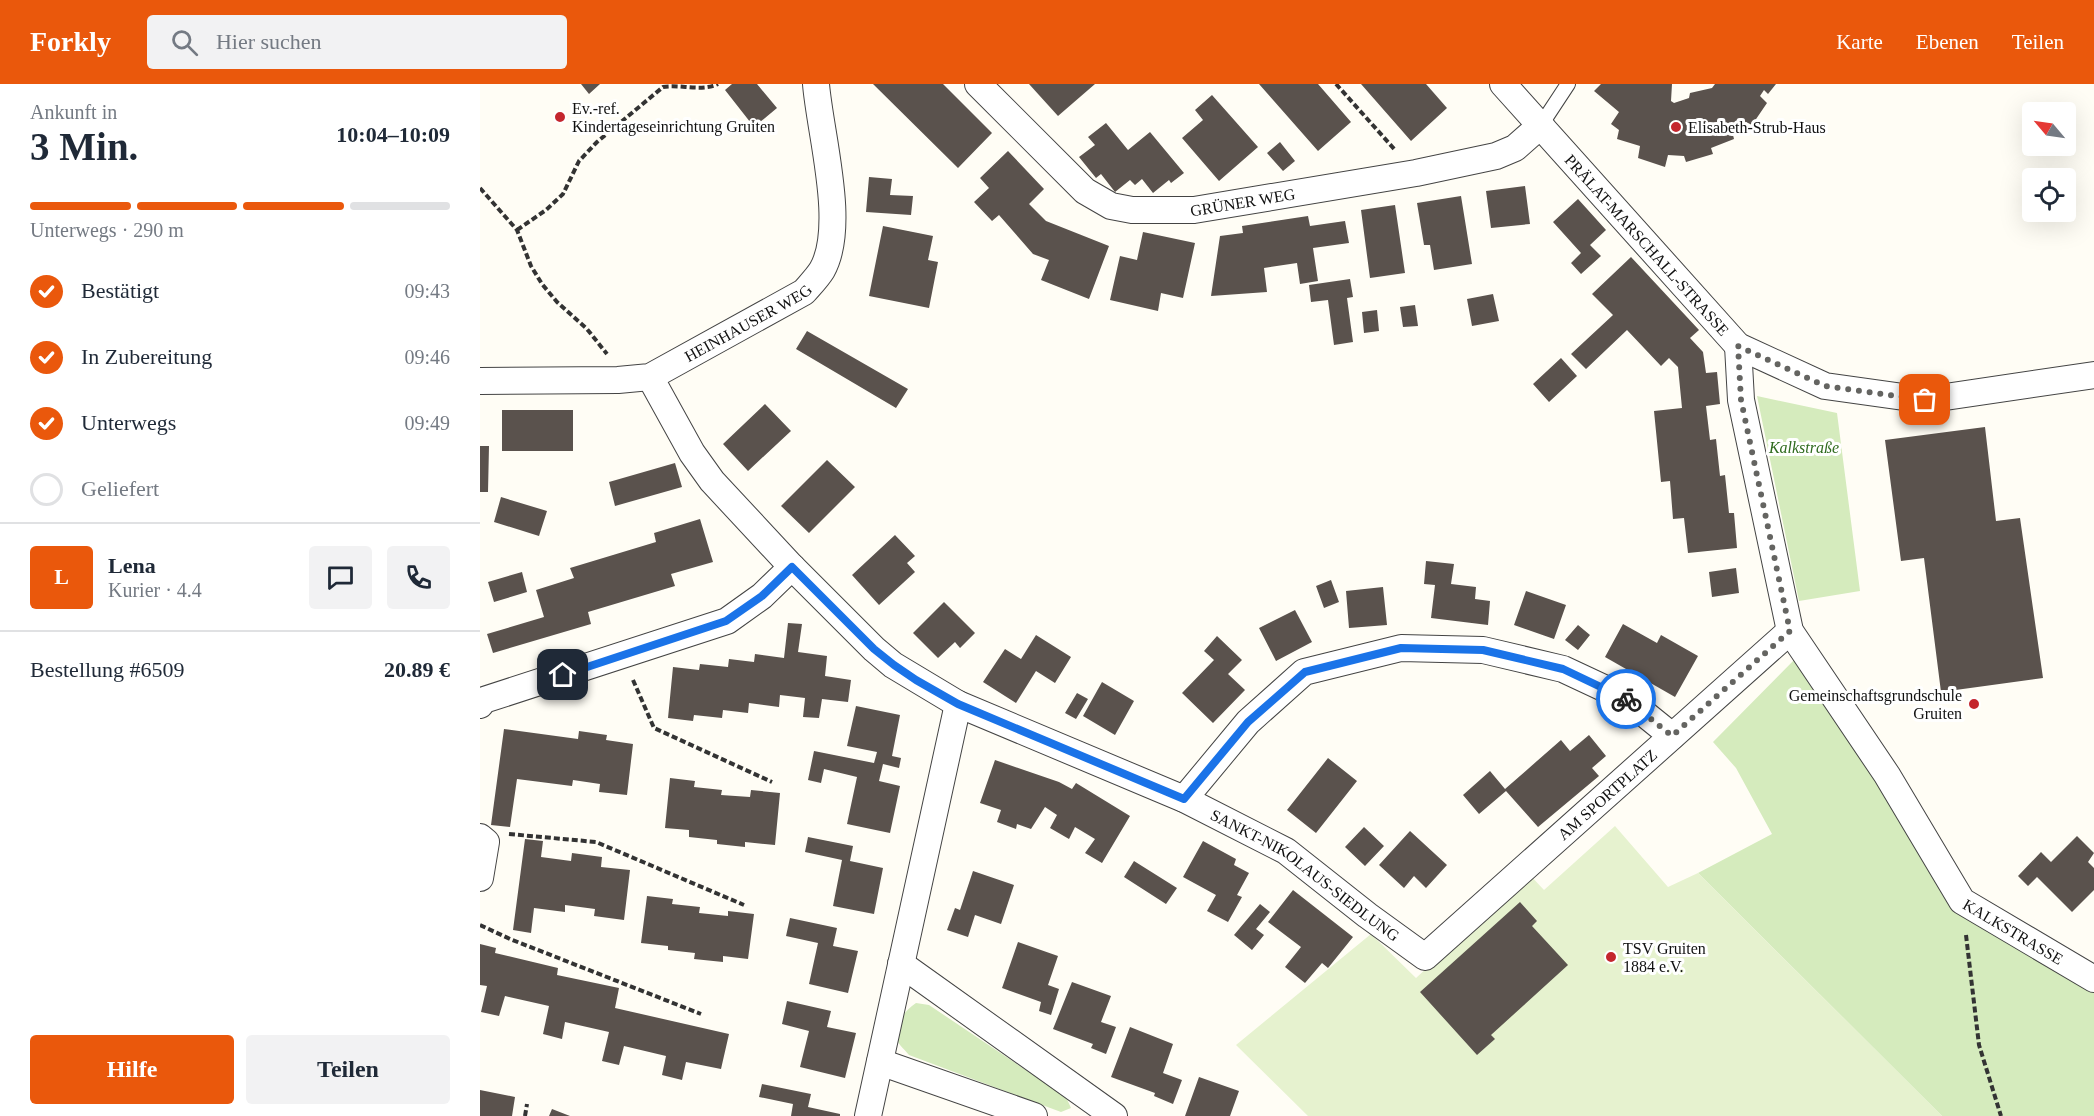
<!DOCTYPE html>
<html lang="de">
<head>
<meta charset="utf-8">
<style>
	body { margin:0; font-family:Georgia,serif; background:#f2f2f3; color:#1f2937; height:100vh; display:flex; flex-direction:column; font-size:22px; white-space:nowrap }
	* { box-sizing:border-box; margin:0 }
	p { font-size:20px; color:#747a83 }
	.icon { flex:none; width:33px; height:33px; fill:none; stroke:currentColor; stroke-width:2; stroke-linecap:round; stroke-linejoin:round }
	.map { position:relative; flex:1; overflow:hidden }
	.side { display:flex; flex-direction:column; background:#fff; width:480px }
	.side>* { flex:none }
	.needle { width:39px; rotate:299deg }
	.fabs { position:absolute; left:1542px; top:18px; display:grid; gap:12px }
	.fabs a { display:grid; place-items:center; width:54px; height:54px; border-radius:6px; background:#fff; box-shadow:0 6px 24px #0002; font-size:30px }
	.pin { position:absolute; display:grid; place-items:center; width:51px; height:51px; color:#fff; margin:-26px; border-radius:12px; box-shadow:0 3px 9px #0006 }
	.courier { position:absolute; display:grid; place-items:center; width:60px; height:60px; margin:-30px; border:4px solid #1a73e8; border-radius:50%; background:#fff; color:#222; box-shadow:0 2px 8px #0007 }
	.headline em { font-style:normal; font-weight:800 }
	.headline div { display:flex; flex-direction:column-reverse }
	.headline { display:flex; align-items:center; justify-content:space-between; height:102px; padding:0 30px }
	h1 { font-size:39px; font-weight:800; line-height:45px }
	.bar { display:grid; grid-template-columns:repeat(4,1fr); gap:9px 6px; align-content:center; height:72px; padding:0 30px }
	.bar i { height:8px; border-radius:4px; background:#e0e1e3 }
	.bar .on { background:#ea580c }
	.bar p { grid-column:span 4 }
	.line { display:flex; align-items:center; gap:15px; padding:0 30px; border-top:2px solid #e0e1e3 }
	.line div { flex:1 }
	.round { display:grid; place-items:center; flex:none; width:63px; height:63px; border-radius:6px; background:#f2f2f3 }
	ol { padding:0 30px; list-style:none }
	li { display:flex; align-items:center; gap:18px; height:66px }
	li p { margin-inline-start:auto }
	li .icon { padding:6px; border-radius:50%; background:#ea580c; color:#fff; stroke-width:4 }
	li:last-child { color:#747a83 }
	li i { width:33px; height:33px; border:3px solid #e0e1e3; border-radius:50% }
	.button { display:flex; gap:12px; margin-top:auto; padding:12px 30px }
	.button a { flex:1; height:69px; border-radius:6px; background:#ea580c; color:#fff; font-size:24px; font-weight:800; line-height:69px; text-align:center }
	.button a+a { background:#f2f2f3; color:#1f2937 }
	header { display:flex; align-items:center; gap:36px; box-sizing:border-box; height:84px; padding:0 30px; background:#ea580c; color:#fff }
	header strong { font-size:28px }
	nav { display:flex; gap:33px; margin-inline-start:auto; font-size:21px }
	.search { width:420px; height:54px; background:#f2f2f3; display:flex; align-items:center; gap:15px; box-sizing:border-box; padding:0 21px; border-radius:6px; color:#747a83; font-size:22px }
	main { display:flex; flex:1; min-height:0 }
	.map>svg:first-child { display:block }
</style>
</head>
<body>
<header>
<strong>Forkly</strong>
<div class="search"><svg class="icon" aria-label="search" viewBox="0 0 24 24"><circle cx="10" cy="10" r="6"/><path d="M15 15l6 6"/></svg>Hier suchen</div>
<nav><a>Karte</a><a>Ebenen</a><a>Teilen</a></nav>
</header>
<main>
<section class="side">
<div class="headline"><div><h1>3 Min.</h1><p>Ankunft in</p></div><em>10:04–10:09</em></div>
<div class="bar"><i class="on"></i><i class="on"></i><i class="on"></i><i></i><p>Unterwegs · 290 m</p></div>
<ol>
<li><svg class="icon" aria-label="check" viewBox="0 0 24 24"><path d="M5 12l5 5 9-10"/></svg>Bestätigt<p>09:43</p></li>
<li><svg class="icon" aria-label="check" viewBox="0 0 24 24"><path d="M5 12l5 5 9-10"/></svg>In Zubereitung<p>09:46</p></li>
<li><svg class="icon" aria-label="check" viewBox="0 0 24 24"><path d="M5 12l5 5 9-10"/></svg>Unterwegs<p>09:49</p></li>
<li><i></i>Geliefert</li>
</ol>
<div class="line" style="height:108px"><b class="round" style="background:#ea580c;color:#fff">L</b><div><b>Lena</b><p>Kurier · 4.4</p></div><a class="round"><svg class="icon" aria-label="chat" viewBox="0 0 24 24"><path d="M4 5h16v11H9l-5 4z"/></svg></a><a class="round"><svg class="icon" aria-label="phone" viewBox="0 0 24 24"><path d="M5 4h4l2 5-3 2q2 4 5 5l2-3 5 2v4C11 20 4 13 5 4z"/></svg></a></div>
<div class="line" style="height:78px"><div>Bestellung #6509</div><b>20.89 €</b></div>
<div class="button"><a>Hilfe</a><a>Teilen</a></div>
</section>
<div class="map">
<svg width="1614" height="1032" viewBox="0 0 1614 1032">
	<rect width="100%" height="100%" fill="#fffdf5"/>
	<!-- green -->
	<path fill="#d5ebbd" d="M1277,312l80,17 23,178 -61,10z
		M1317,573l161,254 136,78v127h-152l-244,-243 74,-39 -36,-66 -23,-26z
		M436,919l13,2 137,92 5,11 -10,4 -152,-57c-3,-4 -10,-10 -12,-15 -4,-15 8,-30 19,-37z"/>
	<!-- pitch -->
	<path fill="#e6f2cf" d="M1135,742l53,61 30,-14 244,243h-634l-72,-71 135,-111 45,44 113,-104 15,16z"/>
	<!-- building -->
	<path fill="#5a524d" d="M101,0h19l-11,10z
		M252,0h25l20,24 -23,19 -29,-37z
		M393,0h70l49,49 -34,35z
		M549,0h66l-37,32z
		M779,0h59l33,38 -33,29z
		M881,0h65l21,24 -36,33z
		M1121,0h71l-1,17 3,2 15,-5 1,-5 22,-5 3,-4h61l-8,10 -4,-4 -4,6 7,7 -15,22 -6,-3 -14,9 2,8 -23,9 2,6 -27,8 -2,-6 -16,-1 -3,12 -27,-9 2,-12 -23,-7 2,-9 -8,-6 8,-12 -25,-21z
		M732,11l46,52 -39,34 -37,-43 21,-18 -8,-10z
		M626,39l22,27 22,-18 34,41 -13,10 -2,-3 -16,13 -11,-14 -7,6 -5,-5 -15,12 -14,-18 -5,4 -17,-21 16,-12 -7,-8z
		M800,58l15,19 -12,10 -16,-18z
		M528,67l36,38 -15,15 17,17 63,25 -20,53 -48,-19 8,-20 -16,-6 -34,-39 -7,6 -18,-19 15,-14 -9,-10z
		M389,93l23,2 -2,16 23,1 -2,19 -45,-3z
		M1045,102l5,38 -39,4 -5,-37z
		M981,112l11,68 -38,6 -4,-25h-6l-7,-42z
		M1098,115l28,31 -16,15 11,11 -20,18 -10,-11 10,-10 -28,-31z
		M915,121l10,68 -35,5 -9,-68z
		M828,132l2,10 35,-5 4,22 -36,5 5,33 -18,3 -3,-21 -33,5 3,24 -56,4 9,-60 23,-3 -1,-7z
		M403,142l50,10 -5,24 10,2 -9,46 -60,-12z
		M663,148l52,11 -12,55 -22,-5 -3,18 -48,-11 10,-44 17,4z
		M1151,173l68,73 -9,8 13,14 3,21 11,-1 3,32 -14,2 4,34 6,-1 4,37 5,-1 4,38h5l3,35 -49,5 -4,-35 -11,1 -3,-38 -9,1 -7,-71 28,-3 -4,-41 -9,-9 -8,8 -34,-36 -41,39 -15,-15 42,-39 -21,-21z
		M870,195l3,18 -6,1 6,44 -19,3 -6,-45 -17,2 -2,-17z
		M1013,210l6,27 -27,5 -5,-27z
		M935,221l3,21 -15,1 -3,-20z
		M897,226l2,21 -15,2 -2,-21z
		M327,247l101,58 -12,19 -100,-59z
		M1081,274l16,18 -28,26 -16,-18z
		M285,320l26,27 -43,40 -25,-27z
		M22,326h71v41h-71z
		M1505,343l11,94 24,-3 23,160 -102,14 -17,-134 -23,3 -16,-121z
		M0,362h9l-1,46h-8z
		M347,376l28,27 -46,46 -28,-27z
		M195,379l7,24 -67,19 -6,-24z
		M21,413l46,14 -8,25 -45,-14z
		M220,435l13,43 -42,12 4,12 -87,26 3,12 -98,29 -6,-19 57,-17 -8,-27 38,-12 -4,-10 86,-26 -2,-9z
		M415,451l20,21 -8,7 8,9 -36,33 -27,-30z
		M946,477l28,3 -3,20 25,3 -1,12 15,2 -2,24 -57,-7 4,-33 -11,-1z
		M1256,484l3,25 -27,4 -3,-25z
		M42,488l5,20 -33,10 -6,-20z
		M851,496l8,22 -15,6 -8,-22z
		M903,503l4,38 -38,3 -3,-37z
		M1046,507l40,14 -12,34 -40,-14z
		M464,518l31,31 -15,15 -5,-6 -17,16 -25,-25z
		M815,526l17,32 -36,19 -17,-33z
		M308,539l14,1 -4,28 29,4 -2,20 26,4 -3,22 -26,-3 -3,19 -16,-1 2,-19 -25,-3 -1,12 -30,-4 -1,10 -25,-3 -1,8 -28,-3 -1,6 -25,-3 5,-51 26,3 1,-6 28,3 1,-8 25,3 1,-8 29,4z
		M1143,540l34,19 4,-8 37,21 -23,41 -70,-40z
		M1098,541l12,10 -12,15 -13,-10z
		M556,551l35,22 -16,26 -19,-12 -20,32 -33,-21 22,-33 16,10z
		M737,552l25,24 -14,14 17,16 -32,33 -31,-30 32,-33 -10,-9z
		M622,598l32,19 -19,34 -32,-19z
		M597,609l11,6 -12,20 -11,-6z
		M376,622l44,9 -8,41 9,2 -2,10 -16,-4 -4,17 21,5 -10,47 -43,-9 10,-47 -33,-8 -3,14 -13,-3 6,-29 60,12 3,-11 -30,-6z
		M24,645l74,10 1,-8 28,4 -1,5 27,4 -6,51 -28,-3 1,-8 -27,-4 -1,6 -55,-7 -7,48 -19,-2z
		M1109,651l17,21 -14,12 7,8 -61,51 -32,-36 -27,23 -16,-19 27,-24 15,18 56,-49 9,11z
		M848,674l29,23 -41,52 -29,-23z
		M515,676l64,22 13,7 4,-6 54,33 -28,47 -17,-10 10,-14 -20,-12 -6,12 -19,-11 7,-13 -12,-8 -14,22 -14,-5 -1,5 -19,-7 4,-12 -21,-7z
		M190,694l25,3 -1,6 28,3 -1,5 29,2 1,-7 29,3 -5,52 -30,-3v5l-28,-3v-4l-28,-3v-7l-24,-2z
		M884,743l20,19 -19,20 -20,-19z
		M930,747l37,34 -21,23 -12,-12 -10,12 -25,-23z
		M1597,752l17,17 -6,9 6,6v22l-22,22 -35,-35 -9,9 -10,-10 23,-24 10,10z
		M328,753l45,9 -3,15 33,7 -9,46 -41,-8 9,-46 -37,-8z
		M45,755l18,2 -2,16 30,4 1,-8 30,4 -1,10 29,3 -6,50 -30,-4 1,-7 -30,-4v7l-31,-4 -3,25 -18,-3z
		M723,757l33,18 -2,6 15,8 -12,22 5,2 -14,25 -21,-11 9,-16 -33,-18z
		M654,777l43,27 -11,16 -42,-27z
		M493,787l41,14 -13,39 -26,-9 -7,22 -21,-7 8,-22 5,2z
		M813,806l60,47 -25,31 -6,-5 -17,20 -20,-16 16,-20 -33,-25z
		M167,812l26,3 -1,5 28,3 -1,6 29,3v-5l26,3 -6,45 -25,-3v6l-29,-3 1,-6 -27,-3v-4l-27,-3z
		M1040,818l17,19 -5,5 36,39 -77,70 4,4 -18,16 -57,-63z
		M780,820l10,8 -14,17 8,6 -12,15 -18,-15z
		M310,834l47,10 -4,18 25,5 -10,42 -39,-9 9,-41 -32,-7z
		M538,858l40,14 -10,29 11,4 -8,26 -12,-4 2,-9 -39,-14z
		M0,860l16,4 -1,5 63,15 -1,7 62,13 -4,20 114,26 -8,35 -35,-7 -4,18 -20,-5 4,-19 -42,-10 -5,19 -17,-4 7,-29 -44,-10 -3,17 -19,-5 6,-28 -44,-10 -6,20 -18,-4 6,-26 -7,-1z
		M592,898l39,14 -10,26 15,5 -10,27 -15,-6 2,-4 -40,-15z
		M307,917l44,10 -4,16 29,6 -11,45 -45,-11 9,-36 -27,-7z
		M650,943l43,17 -10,29 19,7 -9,24 -19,-8 1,-3 -44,-16z
		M719,993l40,14 -9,25h-45z
		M282,1000l49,10 -3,13 32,7v2h-49l2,-12 -34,-7z
		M0,1006l35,7 -3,19h-32z
		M72,1025l18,7h-21z"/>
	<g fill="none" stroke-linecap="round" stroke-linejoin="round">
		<defs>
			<path id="lane" d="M1061,41l27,-41"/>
			<g id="street">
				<path id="s1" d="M498,0l107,107 26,15 21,4h62l222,-37 80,-17 19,-8 26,-23"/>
				<path id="s2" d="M1023,0l235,262 87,40 100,14 169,-25"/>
				<path id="s3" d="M1258,262l3,54 49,231 97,144 75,126 132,78"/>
				<path id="s4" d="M170,293l42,76 20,28 80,86 82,82 19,16 65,39 226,95 102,52 81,64 58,42 365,-326"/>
				<path id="s5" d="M0,297l138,-1 32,-3 154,-85c6,-7 13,-14 18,-22 25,-44 -2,-136 -6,-186"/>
				<path d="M0,621l4,-5 243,-79 35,-25 30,-29"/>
				<path d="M704,715l64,-77 56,-50 97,-24 82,2 80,19 62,29 47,38"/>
				<path d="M0,753l6,5 -6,36"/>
				<path d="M421,880l213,152"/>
				<path d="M400,978l154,54"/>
				<path d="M388,1032l90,-412"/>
			</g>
		</defs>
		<!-- lane casing -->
		<use href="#lane" stroke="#444" stroke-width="16"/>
		<!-- street casing -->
		<use href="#street" stroke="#444" stroke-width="28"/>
		<!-- path -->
		<path stroke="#333" stroke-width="4" stroke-dasharray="6 3" stroke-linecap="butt" d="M856,0l60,67
			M0,104l37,42 14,36 11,18 15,18 30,27 20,25
			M37,146l29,-20 17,-16 16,-33 18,-19 66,-55c18,-3 38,5 55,-3
			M153,596l21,48 118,54
			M29,750l87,8 148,63
			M0,841l30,14 191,75
			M1486,851l13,110 22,71
			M45,1032l2,-12"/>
		<!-- lane -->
		<use href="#lane" stroke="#fff" stroke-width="14"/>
		<!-- street -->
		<use href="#street" stroke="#fff" stroke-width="26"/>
	</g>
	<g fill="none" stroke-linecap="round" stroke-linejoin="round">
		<!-- done -->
		<path stroke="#646461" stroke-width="6" stroke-dasharray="0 10.8" d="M1146,615l46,37 118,-105 -49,-231 -3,-54 87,40 100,14"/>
		<!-- route -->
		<path stroke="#1a73e8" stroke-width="8" d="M83,591l163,-54 36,-25 30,-29 82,82 20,16 22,15 42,24 226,95 64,-77 57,-50 96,-24 82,2 80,19 63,30"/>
	</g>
	<!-- markers -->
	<g fill="#c4262e" stroke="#fff" stroke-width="2">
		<circle cx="80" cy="33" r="6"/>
		<circle cx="1196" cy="43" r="6"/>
		<circle cx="1494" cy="620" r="6"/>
		<circle cx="1131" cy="873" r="6"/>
	</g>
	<g text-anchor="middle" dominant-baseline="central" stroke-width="6" stroke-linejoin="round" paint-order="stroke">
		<!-- poi labels -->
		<g font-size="16" fill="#111" stroke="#fff" text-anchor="start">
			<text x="92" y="24">Ev.-ref.<tspan x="92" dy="18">Kindertageseinrichtung Gruiten</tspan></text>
			<text x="1208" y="43">Elisabeth-Strub-Haus</text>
			<text x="1482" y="611" text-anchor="end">Gemeinschaftsgrundschule<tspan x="1482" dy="18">Gruiten</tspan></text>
			<text x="1143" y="864">TSV Gruiten<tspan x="1143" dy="18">1884 e.V.</tspan></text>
		</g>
		<!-- street labels -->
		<g font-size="16" fill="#111" stroke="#fff">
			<text stroke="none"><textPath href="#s1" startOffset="314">GRÜNER WEG</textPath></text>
			<text stroke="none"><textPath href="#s2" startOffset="216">PRÄLAT-MARSCHALL-STRASSE</textPath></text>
			<text stroke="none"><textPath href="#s5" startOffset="282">HEINHAUSER WEG</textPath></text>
			<text stroke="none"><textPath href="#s4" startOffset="1234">AM SPORTPLATZ</textPath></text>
			<text stroke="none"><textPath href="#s4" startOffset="844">SANKT-NIKOLAUS-SIEDLUNG</textPath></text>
			<text stroke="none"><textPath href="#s3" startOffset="670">KALKSTRASSE</textPath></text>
		</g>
		<!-- park labels -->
		<g font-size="16" font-style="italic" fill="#2f6b1f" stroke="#fff">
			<text x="1324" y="363">Kalkstraße</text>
		</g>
	</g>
</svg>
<div class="fabs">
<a><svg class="needle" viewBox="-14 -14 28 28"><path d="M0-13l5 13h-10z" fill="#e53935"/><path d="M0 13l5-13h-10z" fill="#747a83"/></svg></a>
<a><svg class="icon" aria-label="locate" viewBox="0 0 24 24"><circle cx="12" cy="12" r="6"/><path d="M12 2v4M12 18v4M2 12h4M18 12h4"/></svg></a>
</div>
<div class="pin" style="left:1445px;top:316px;background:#ea580c"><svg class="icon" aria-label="bag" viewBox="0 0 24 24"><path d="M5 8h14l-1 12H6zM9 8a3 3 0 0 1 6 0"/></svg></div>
<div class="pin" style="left:83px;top:591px;background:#1f2937"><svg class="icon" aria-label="home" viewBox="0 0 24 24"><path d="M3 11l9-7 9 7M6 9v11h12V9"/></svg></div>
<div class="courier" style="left:1146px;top:615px"><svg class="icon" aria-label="bike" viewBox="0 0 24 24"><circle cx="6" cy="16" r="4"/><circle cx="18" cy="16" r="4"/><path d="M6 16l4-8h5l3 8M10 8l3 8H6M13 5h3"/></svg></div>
</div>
</main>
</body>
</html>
